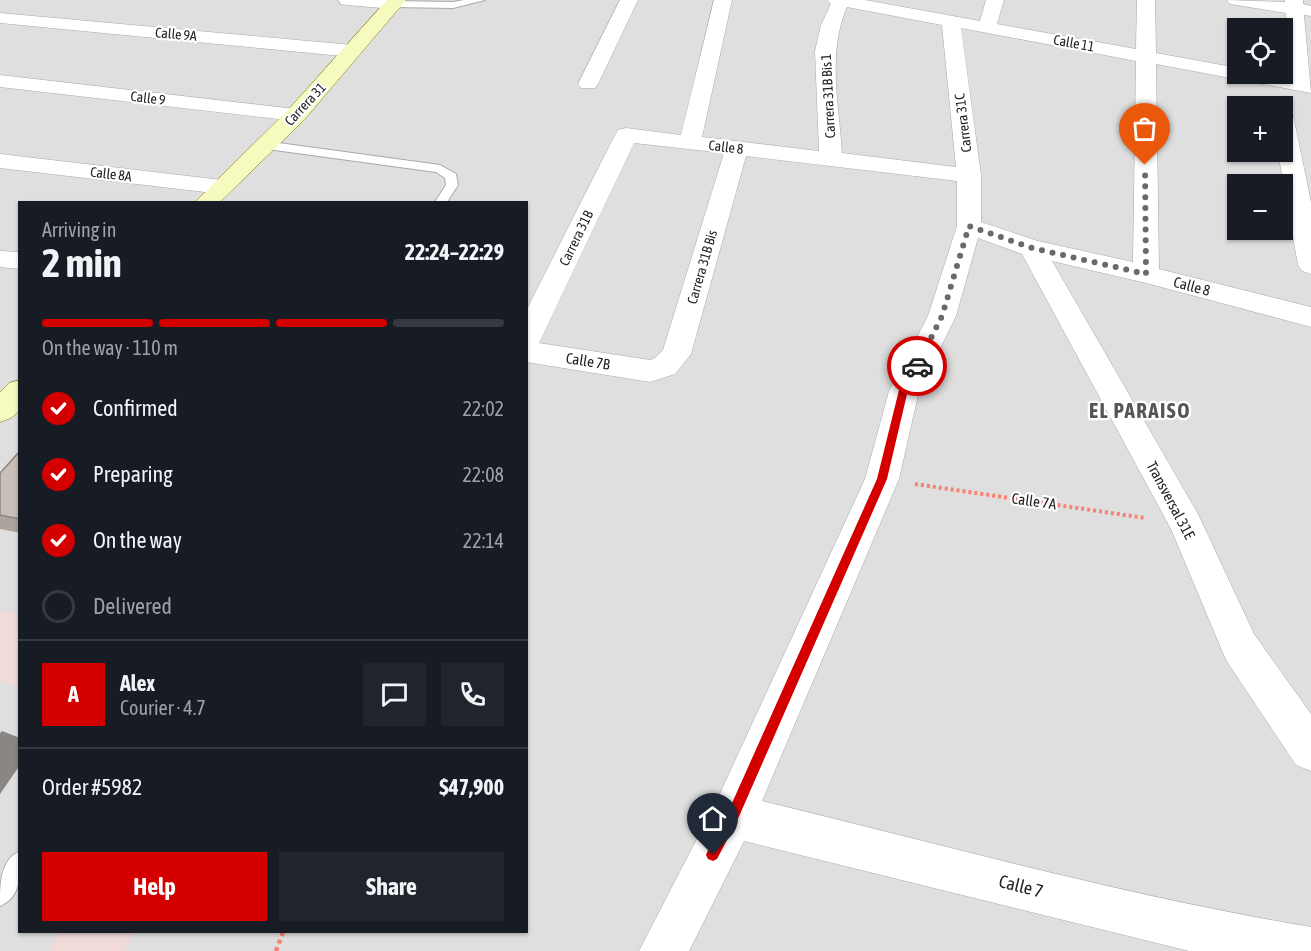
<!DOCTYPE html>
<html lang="en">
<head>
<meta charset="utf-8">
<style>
	body { margin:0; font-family:"Asap Condensed",sans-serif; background:#20242c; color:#f1f3f6; height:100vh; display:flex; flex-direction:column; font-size:22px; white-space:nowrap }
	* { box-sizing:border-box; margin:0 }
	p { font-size:20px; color:#9ea1a6 }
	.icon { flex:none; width:33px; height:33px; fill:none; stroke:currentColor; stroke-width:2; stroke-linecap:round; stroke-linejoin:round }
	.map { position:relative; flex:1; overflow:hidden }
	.panel { position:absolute; left:18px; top:201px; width:510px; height:732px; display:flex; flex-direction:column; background:#171b24; border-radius:0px; box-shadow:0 2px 4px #0004 }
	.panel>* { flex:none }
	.tools { position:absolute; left:1227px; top:18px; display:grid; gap:12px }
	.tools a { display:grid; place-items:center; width:66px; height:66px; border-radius:0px; background:#171b24; box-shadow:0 2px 4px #0004; font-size:30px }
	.pin { position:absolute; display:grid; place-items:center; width:51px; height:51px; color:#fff; margin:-62px -26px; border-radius:50% 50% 50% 0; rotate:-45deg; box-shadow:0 0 6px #0007 }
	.pin .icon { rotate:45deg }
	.courier { position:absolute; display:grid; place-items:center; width:60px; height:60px; margin:-30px; border:4px solid #d40000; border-radius:50%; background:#fff; color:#222; box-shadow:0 2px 8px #0007 }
	.headline em { font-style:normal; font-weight:700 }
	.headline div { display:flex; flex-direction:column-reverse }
	.headline { display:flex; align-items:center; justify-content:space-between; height:102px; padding:0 24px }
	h1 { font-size:39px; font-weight:700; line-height:45px }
	.bar { display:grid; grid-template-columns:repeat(4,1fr); gap:9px 6px; align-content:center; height:72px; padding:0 24px }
	.bar i { height:8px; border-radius:4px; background:#363941 }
	.bar .active { background:#d40000 }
	.bar p { grid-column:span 4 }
	.line { display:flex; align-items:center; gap:15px; padding:0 24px; border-top:2px solid #363941 }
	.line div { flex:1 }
	.round { display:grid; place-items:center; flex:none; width:63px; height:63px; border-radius:0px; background:#20242c }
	ol { padding:0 24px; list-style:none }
	li { display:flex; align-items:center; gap:18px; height:66px }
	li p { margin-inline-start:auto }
	li .icon { padding:6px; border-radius:50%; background:#d40000; color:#fff; stroke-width:4 }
	li:last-child { color:#9ea1a6 }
	li i { width:33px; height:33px; border:3px solid #363941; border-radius:50% }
	.action { display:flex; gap:12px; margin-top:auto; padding:12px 24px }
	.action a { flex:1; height:69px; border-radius:0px; background:#d40000; color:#fff; font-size:24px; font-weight:700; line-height:69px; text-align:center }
	.action a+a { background:#20242c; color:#f1f3f6 }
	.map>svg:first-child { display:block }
</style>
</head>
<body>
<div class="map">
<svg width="1311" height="951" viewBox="0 0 1311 951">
	<rect width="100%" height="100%" fill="#f2efe9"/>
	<!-- residential -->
	<path fill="#e0dfdf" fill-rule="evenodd" d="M0,0h1311v951h-1311zM1238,28h44v46h-44zM1238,106h44v46h-44zM1238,184h44v46h-44zM20,202h506v730h-506z"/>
	<!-- commercial -->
	<path fill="#f2dad9" d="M0,611l19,3v72l-19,-4z
		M60,932h74l-10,19h-75z"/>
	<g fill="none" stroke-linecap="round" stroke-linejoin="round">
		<defs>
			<path id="service" d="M464,0h21l-32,8 -60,-1 -5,-3 5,-3 60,1z
				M264,141l176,24 16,9 2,11 -11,17h-12l11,-17 -1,-7 -9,-6 -176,-24v-6z
				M20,851c0,21 3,45 -20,55 0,-22 0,-46 20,-55z"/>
			<path id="minor" d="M338,0h60l4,4 -3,4 -6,1 -46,-4 -6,-1z
				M620,0h18l-40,84 -3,4h-14l-3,-4z
				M714,0h18l-30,137 117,14 -4,-100 6,-26 10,-21 -4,-4h38l115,21 6,-21h18l-7,24 139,25 1,-49h18l1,53 82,15v6h33l19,3 -4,-64 -50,-8 -6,-1 -3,-4 58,2v-2h18v4l8,2v10l-7,-1 7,78 -155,-29 3,205 152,38v20l-165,-44 -94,-22 146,253 56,120 57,80v57l-15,-6 -70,-105 -55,-131 -149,-275 -44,-16 -22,78 -37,75 -20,88 -137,322c182,44 364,95 549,126v24h-122l-445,-110 -55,110h-50l78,-151 148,-321 24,-88 39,-75 29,-90v-45l-211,-25 -55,198 -16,20 -25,8 -124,-20v-51l89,-176 3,-5 8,-2 55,7zM847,7l95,18 14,142 -114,-14c-3,-48 -15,-101 5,-146zM961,28l175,33 -3,201 -95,-21 -57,-19v-47zM634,143l90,10 -61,197 -8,8 -5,2 -111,-17z
				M0,13l352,32 7,2 3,4 -3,4 -7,2 -352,-34z
				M0,75l296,34 8,1 3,5 -3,5 -8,1 -296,-34z
				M1282,109l8,1 3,5 18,87v72l-9,-3 -4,-6 -20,-113h4z
				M0,154l222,26 8,2 4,5 -4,5 -8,2 -222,-26z
				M0,251l20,1v17l-20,-2z"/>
			<path id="secondary" d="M387,0h19l-102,120 -84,82h-25l93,-92z
				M20,380v30l-9,8 -11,4v-30l9,-9z"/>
		</defs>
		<!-- service casing -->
		<use href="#service" stroke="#a9a9a9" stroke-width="2"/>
		<!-- minor casing -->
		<use href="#minor" stroke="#a9a9a9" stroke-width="1"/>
		<!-- secondary casing -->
		<use href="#secondary" stroke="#707d05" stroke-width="1"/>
		<!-- path-far1 -->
		<path stroke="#fa8072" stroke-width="4" stroke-dasharray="3 3" stroke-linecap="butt" d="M915,484l230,34"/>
		<!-- path -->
		<path stroke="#fa8072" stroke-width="4.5" stroke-dasharray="4 4" stroke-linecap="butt" d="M276,951l7,-19"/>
		<!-- service -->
		<use href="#service" fill="#fff" fill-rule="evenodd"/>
		<!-- minor -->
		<use href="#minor" fill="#fff" fill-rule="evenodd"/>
		<!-- secondary -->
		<use href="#secondary" fill="#f7fabf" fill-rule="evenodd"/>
	</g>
	<!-- wall -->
	<path fill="#aba49e" d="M20,451v82l-20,-4v-56z"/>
	<!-- shaded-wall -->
	<path fill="#8b8681" d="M2,731l18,7v27l-20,29v-61z"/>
	<!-- building -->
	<path fill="#c7bfb8" stroke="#8b8681" stroke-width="1.5" d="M20,451v68l-20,-4v-42z"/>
	<!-- route -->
	<path fill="#d40000" d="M917,363l4,3 -13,24 -21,89 -150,342 -20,38 -4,2 -5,-2 -2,-4 2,-5 20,-38 149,-333 22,-89 14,-26z"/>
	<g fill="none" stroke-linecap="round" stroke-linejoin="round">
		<!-- done -->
		<path stroke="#6b6a68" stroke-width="6" stroke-dasharray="0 10.8" d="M917,366l25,-50 27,-90 63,22 114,26 -1,-109"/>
	</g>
	<g text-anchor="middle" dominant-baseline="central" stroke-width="4.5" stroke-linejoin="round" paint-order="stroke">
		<!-- far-street labels -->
		<g font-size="14" fill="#222" stroke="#fff">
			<text transform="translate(176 34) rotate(5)">Calle 9A</text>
			<text transform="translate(1074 43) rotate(10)">Calle 11</text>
			<text transform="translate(828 96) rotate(-93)">Carrera 31B Bis 1</text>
			<text transform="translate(148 98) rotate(7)">Calle 9</text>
			<text transform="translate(305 104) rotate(-47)">Carrera 31</text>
			<text transform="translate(963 123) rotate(-97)">Carrera 31C</text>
			<text transform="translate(726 147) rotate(7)">Calle 8</text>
			<text transform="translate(111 174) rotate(7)">Calle 8A</text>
			<text transform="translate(576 238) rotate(-64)">Carrera 31B</text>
			<text transform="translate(702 267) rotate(-74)">Carrera 31B Bis</text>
		</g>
		<!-- street labels -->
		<g font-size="15" fill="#222" stroke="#fff">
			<text transform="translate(1192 286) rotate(15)">Calle 8</text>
			<text transform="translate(588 361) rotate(9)">Calle 7B</text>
			<text transform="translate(1171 500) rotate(62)">Transversal 31E</text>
			<text transform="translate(1034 501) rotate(8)">Calle 7A</text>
		</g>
		<!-- near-street labels -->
		<g font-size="18" fill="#222" stroke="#fff">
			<text transform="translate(1021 886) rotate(14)">Calle 7</text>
		</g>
		<!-- district labels -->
		<g font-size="21" font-weight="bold" letter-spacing="1.5" fill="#555" stroke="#fff">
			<text x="1140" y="410">EL PARAISO</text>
		</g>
	</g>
</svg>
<div class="tools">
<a><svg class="icon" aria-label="locate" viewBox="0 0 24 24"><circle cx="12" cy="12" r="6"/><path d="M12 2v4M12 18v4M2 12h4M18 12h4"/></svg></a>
<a>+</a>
<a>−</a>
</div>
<div class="pin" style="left:1145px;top:165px;background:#ea580c"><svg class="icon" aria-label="bag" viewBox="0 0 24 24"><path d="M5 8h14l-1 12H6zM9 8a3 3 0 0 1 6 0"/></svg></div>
<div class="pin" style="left:713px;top:855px;background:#1f2937"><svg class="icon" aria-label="home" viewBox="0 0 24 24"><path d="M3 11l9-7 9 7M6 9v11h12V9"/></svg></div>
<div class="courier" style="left:917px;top:366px"><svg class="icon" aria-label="car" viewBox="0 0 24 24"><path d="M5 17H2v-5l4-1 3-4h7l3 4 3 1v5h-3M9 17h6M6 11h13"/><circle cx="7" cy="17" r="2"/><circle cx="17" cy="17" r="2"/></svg></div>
<section class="panel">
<div class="headline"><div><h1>2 min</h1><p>Arriving in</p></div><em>22:24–22:29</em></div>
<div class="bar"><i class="active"></i><i class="active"></i><i class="active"></i><i></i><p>On the way · 110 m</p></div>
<ol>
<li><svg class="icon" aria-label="check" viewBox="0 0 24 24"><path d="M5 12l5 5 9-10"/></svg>Confirmed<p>22:02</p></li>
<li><svg class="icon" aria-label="check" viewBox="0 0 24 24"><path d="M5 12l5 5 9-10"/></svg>Preparing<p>22:08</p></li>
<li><svg class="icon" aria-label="check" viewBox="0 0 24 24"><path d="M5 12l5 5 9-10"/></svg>On the way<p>22:14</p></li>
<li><i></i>Delivered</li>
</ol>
<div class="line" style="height:108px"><b class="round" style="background:#d40000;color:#fff">A</b><div><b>Alex</b><p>Courier · 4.7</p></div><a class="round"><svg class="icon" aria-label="chat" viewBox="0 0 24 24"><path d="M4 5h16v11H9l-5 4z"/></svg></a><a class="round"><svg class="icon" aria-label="phone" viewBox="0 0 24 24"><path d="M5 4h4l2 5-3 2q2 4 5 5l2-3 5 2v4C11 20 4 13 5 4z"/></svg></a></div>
<div class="line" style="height:78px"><div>Order #5982</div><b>$47,900</b></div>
<div class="action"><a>Help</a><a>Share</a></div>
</section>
</div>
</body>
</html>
